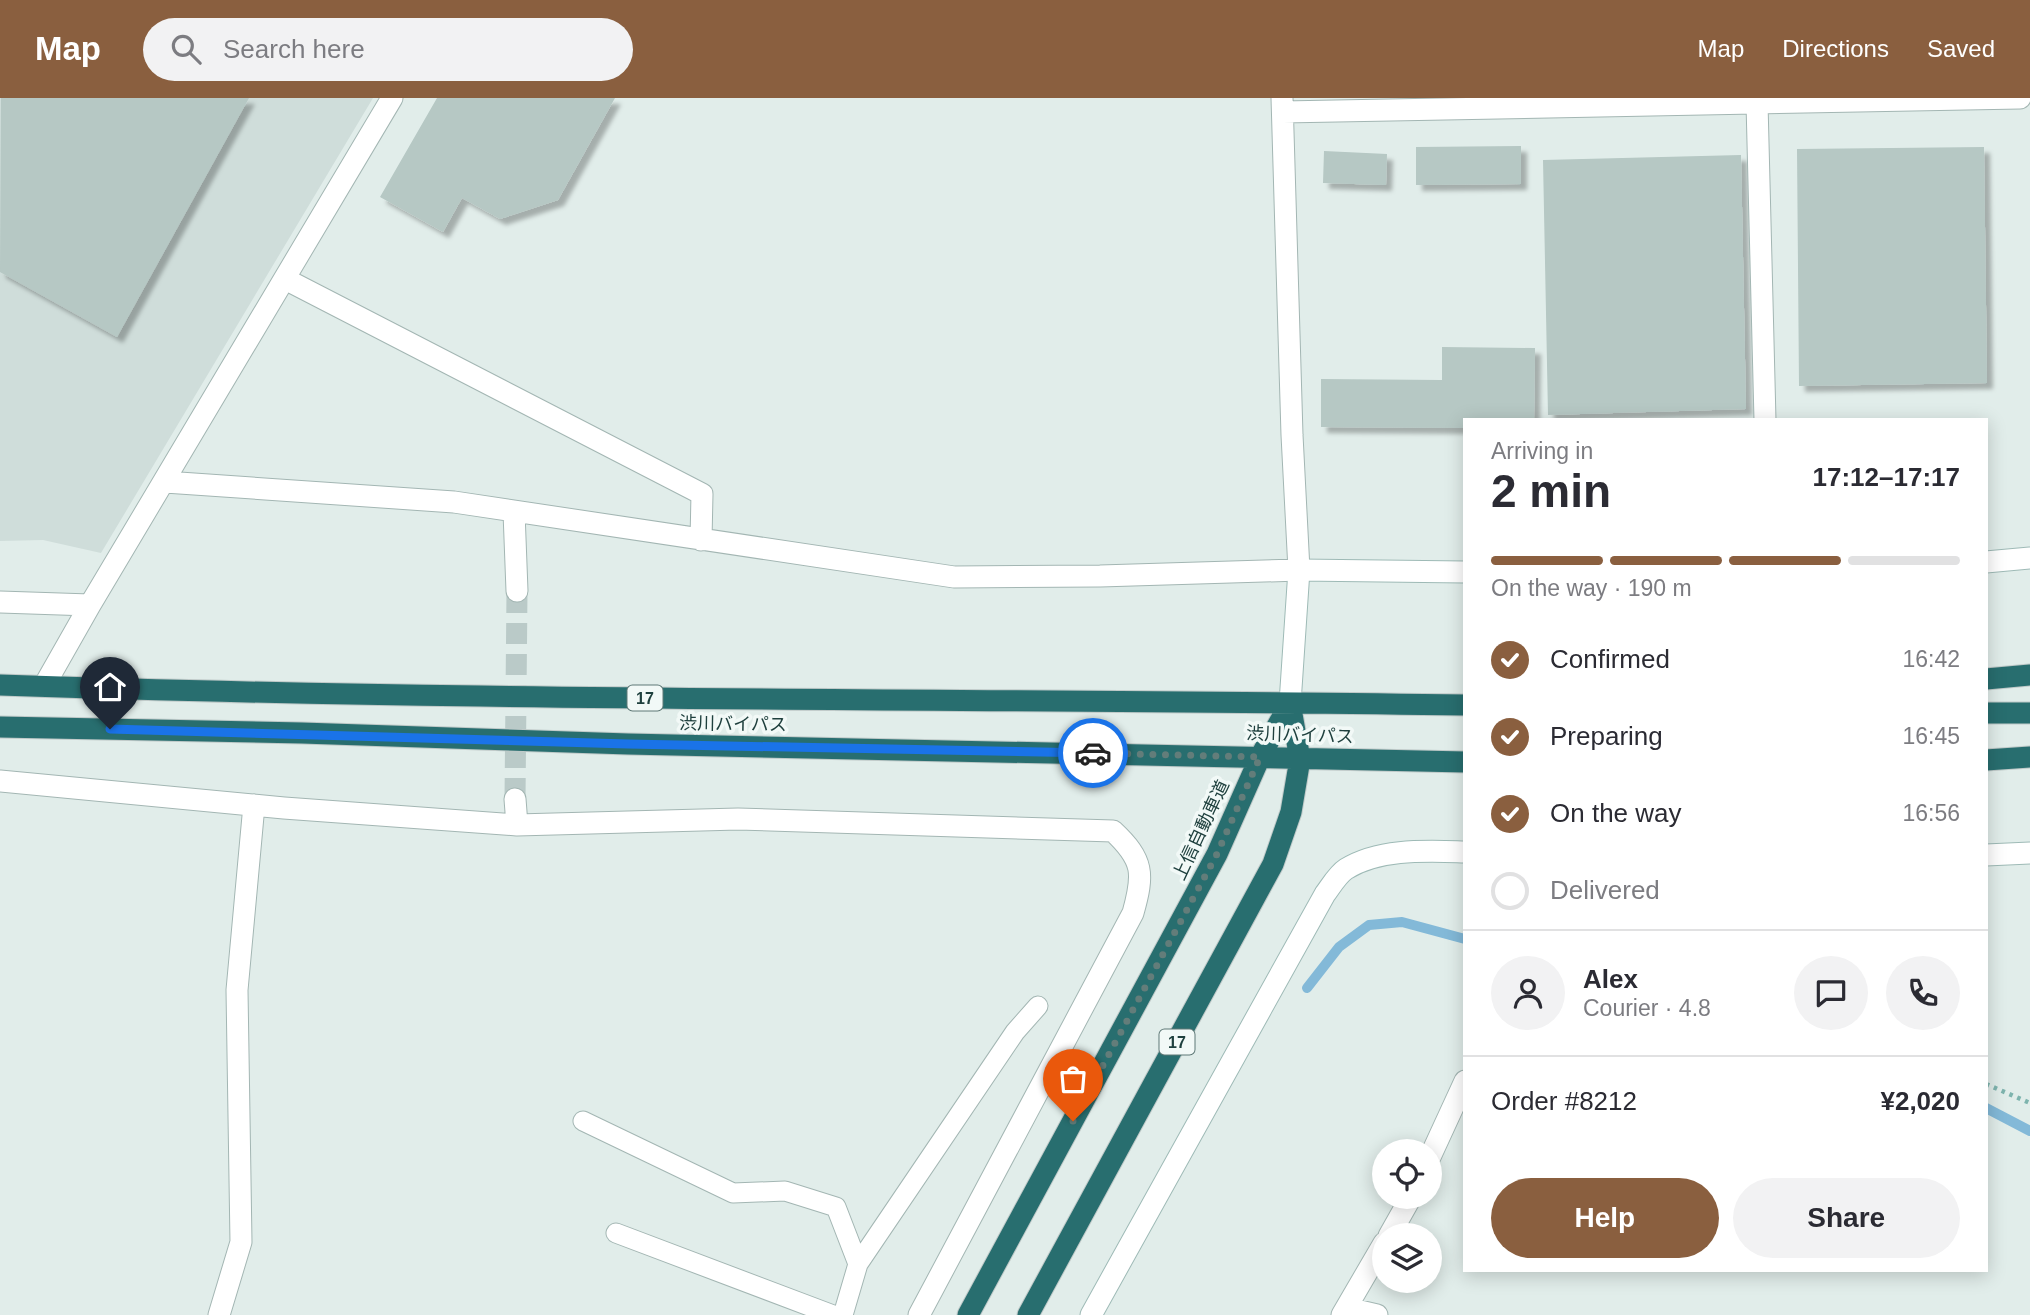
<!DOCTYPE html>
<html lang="en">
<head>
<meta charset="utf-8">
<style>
	body { margin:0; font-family:Arial,"Noto Sans JP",sans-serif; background:#f2f2f3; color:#2b2b33; height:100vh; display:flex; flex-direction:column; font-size:26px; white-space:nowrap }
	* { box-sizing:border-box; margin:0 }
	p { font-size:23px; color:#7c7c81 }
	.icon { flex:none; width:38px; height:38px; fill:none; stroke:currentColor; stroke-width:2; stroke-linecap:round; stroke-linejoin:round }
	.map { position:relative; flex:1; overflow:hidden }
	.sheet { position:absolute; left:1463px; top:320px; width:525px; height:854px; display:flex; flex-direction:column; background:#fff; border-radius:0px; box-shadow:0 4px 18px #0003 }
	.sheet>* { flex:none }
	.buttons { position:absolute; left:1372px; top:1041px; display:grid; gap:14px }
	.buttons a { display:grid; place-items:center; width:70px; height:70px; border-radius:50%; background:#fff; box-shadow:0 4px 18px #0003; font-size:35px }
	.pin { position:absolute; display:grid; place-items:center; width:60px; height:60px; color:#fff; margin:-72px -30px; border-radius:50% 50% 50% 0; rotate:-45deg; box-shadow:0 0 7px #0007 }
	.pin .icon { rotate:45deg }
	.courier { position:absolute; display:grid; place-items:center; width:70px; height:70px; margin:-35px; border:5px solid #1a73e8; border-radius:50%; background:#fff; color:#222; box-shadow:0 2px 9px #0007 }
	.summary em { font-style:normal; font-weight:700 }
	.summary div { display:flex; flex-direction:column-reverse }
	.summary { display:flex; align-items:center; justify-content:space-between; height:119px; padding:0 28px }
	h1 { font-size:46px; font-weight:700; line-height:52px }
	.bar { display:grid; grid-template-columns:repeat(4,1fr); gap:10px 7px; align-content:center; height:84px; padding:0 28px }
	.bar i { height:9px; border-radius:5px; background:#e1e1e2 }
	.bar .selected { background:#8a5f3f }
	.bar p { grid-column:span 4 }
	.line { display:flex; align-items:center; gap:18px; padding:0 28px; border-top:2px solid #e1e1e2 }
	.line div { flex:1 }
	.round { display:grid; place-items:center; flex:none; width:74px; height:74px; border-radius:37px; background:#f2f2f3 }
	ol { padding:0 28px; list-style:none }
	li { display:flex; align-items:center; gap:21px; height:77px }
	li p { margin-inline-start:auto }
	li .icon { padding:7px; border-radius:50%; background:#8a5f3f; color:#fff; stroke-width:4 }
	li:last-child { color:#7c7c81 }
	li i { width:38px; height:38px; border:4px solid #e1e1e2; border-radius:50% }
	.button { display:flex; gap:14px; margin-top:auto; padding:14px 28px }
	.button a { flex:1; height:80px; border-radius:42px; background:#8a5f3f; color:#fff; font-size:28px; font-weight:700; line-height:80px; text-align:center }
	.button a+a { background:#f2f2f3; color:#2b2b33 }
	header { display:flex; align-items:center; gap:42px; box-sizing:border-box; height:98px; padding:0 35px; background:#8a5f3f; color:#fff }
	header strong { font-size:33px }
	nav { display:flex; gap:38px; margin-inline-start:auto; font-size:24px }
	.search { width:490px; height:63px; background:#f2f2f3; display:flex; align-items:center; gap:18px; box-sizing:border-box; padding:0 24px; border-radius:38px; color:#7c7c81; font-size:26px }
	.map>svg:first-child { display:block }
</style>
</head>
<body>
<header>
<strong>Map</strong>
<div class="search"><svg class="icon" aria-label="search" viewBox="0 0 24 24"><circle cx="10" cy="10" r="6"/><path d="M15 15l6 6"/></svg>Search here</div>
<nav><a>Map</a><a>Directions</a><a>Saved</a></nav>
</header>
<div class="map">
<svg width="2030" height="1217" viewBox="0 0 2030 1217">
	<defs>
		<filter id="shadow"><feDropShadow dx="6" dy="6" stdDeviation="2" flood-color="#0004"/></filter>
	</defs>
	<rect width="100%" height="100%" fill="#e1edea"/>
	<!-- built -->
	<path fill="#cfddda" d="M0,0h373l-272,455 -58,-13 -43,1z"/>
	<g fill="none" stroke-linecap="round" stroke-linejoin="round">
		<!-- stream -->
		<path stroke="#83b9d8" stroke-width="10" d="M1307,890l32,-41 30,-22 33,-3 63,17
			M1986,1010l44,23"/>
	</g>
	<!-- building -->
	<path fill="#b6c8c4" filter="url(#shadow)" d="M1,0h248l-132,239 -117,-65z
		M437,0h178l-57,102 -58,19 -38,-21 -19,34 -63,-35z
		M1521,48v38l-105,1v-38z
		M1984,49l3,236 -188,3 -2,-237z
		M1324,53l63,3 -1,31 -63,-2z
		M1741,57l5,254 -198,6 -5,-255z
		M1442,249l93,1 -1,72h-69v8l-144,-1v-48l121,1z"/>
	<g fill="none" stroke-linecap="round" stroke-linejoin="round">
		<!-- street-tunnel -->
		<path stroke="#bacac8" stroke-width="21" stroke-dasharray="21 10" stroke-linecap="butt" d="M515,701l2,-208"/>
		<defs>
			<path id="lane" d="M583,1023l150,72 52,-2 51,16 22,57
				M616,1135l217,82
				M843,1217l15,-51 157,-232 23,-26"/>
			<path id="street" d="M1757,5l8,317
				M1283,14l737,-14
				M285,181l417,215 -1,46
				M165,384l289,20 500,75 146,-1 199,-6 -7,-135 -10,-337
				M514,414l3,79
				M0,504l90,3
				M44,588l46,-81 302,-507
				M0,683l284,27 233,17 221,-6 375,12c31,29 31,43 20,82l-214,402
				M515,701l2,26
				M1430,1059l35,-76
				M1389,1138l22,-39
				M1347,1210l30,7
				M219,1217l22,-73 -4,-252 17,-185
				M1342,1217l42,-72"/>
			<path id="secondary" d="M1986,464l44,-4
				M1290,605l9,-133 166,2
				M1986,757l44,-2
				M1091,1217l234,-421c6,-8 13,-20 21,-25 34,-21 81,-18 119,-17"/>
			<path id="highway" d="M1986,581l44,-4
				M0,587c488,17 977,13 1465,20
				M1986,615h44
				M0,629l302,6 326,11 837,18
				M1986,662l44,-3
				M968,1217l249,-461 43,-97 30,-54
				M1028,1217l245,-451 18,-52 9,-53 -10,-56"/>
		</defs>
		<!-- lane casing -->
		<use href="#lane" stroke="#a3b6b3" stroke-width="21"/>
		<!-- street casing -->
		<use href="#street" stroke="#a3b6b3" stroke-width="23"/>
		<!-- secondary casing -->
		<use href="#secondary" stroke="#9ebab6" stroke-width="23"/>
		<!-- highway casing -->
		<use href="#highway" stroke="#c0cac9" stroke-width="23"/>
		<!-- path -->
		<path stroke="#7eb4ae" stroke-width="4.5" stroke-dasharray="3.5 5" stroke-linecap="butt" d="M1986,986l44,19"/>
		<!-- lane -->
		<use href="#lane" stroke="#fff" stroke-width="19"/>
		<!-- street -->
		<use href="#street" stroke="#fff" stroke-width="21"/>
		<!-- secondary -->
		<use href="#secondary" stroke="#fff" stroke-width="21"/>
		<!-- highway -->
		<use href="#highway" stroke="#286e6f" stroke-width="21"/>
	</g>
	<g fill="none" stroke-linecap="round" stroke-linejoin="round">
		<!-- done -->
		<path stroke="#637d7a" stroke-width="7" stroke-dasharray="0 12.6" d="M1073,1023l144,-267 43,-97 -167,-4"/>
		<!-- route -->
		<path stroke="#1a73e8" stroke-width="9" d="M110,631l518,15 465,9"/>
	</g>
	<g text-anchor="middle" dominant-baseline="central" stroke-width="7" stroke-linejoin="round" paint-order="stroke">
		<!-- shield labels -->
		<g fill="#f2f9f7" stroke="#5e7876" stroke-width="2">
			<rect x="627.5" y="587.5" width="35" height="25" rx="5"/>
			<rect x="1159.5" y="931.5" width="35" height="25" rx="5"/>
		</g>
		<g font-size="16" font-weight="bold" fill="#1f403e">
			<text x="645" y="600">17</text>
			<text x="1177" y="944">17</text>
		</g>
		<!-- street labels -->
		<g font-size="18" fill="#1f403e" stroke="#f2f9f7">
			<text transform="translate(733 626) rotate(1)">渋川バイパス</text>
			<text transform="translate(1300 637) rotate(2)">渋川バイパス</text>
			<text transform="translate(1201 732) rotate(-65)">上信自動車道</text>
		</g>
	</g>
</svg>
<div class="buttons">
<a><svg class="icon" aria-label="locate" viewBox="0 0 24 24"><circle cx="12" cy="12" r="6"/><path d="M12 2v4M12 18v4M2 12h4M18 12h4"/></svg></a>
<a><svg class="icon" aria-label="layers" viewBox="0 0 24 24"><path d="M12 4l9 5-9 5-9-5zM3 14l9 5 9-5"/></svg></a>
</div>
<div class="pin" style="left:1073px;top:1023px;background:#ea580c"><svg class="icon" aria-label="bag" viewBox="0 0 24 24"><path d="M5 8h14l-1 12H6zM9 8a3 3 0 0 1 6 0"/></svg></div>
<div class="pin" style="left:110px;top:631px;background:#1f2937"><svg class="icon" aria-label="home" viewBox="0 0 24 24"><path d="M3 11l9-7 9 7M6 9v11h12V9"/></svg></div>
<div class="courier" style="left:1093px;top:655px"><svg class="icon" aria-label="car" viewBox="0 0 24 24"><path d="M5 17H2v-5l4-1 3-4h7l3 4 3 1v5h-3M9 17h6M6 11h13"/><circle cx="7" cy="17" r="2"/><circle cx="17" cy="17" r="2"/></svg></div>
<section class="sheet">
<div class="summary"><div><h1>2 min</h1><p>Arriving in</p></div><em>17:12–17:17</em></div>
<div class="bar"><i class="selected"></i><i class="selected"></i><i class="selected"></i><i></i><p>On the way · 190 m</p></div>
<ol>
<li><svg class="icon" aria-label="check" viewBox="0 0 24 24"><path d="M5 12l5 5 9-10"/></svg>Confirmed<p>16:42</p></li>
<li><svg class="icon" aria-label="check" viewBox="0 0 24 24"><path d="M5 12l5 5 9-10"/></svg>Preparing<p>16:45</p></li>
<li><svg class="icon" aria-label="check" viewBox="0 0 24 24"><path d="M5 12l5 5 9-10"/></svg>On the way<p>16:56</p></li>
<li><i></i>Delivered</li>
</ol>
<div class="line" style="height:126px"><a class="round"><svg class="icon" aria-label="person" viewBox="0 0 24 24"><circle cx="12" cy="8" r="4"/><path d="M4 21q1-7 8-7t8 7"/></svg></a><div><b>Alex</b><p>Courier · 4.8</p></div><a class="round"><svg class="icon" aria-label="chat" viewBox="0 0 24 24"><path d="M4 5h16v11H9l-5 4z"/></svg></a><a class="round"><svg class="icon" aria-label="phone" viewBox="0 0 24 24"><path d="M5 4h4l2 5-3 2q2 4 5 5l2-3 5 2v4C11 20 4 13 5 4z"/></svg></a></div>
<div class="line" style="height:91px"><div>Order #8212</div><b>¥2,020</b></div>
<div class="button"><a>Help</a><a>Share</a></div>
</section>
</div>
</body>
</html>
